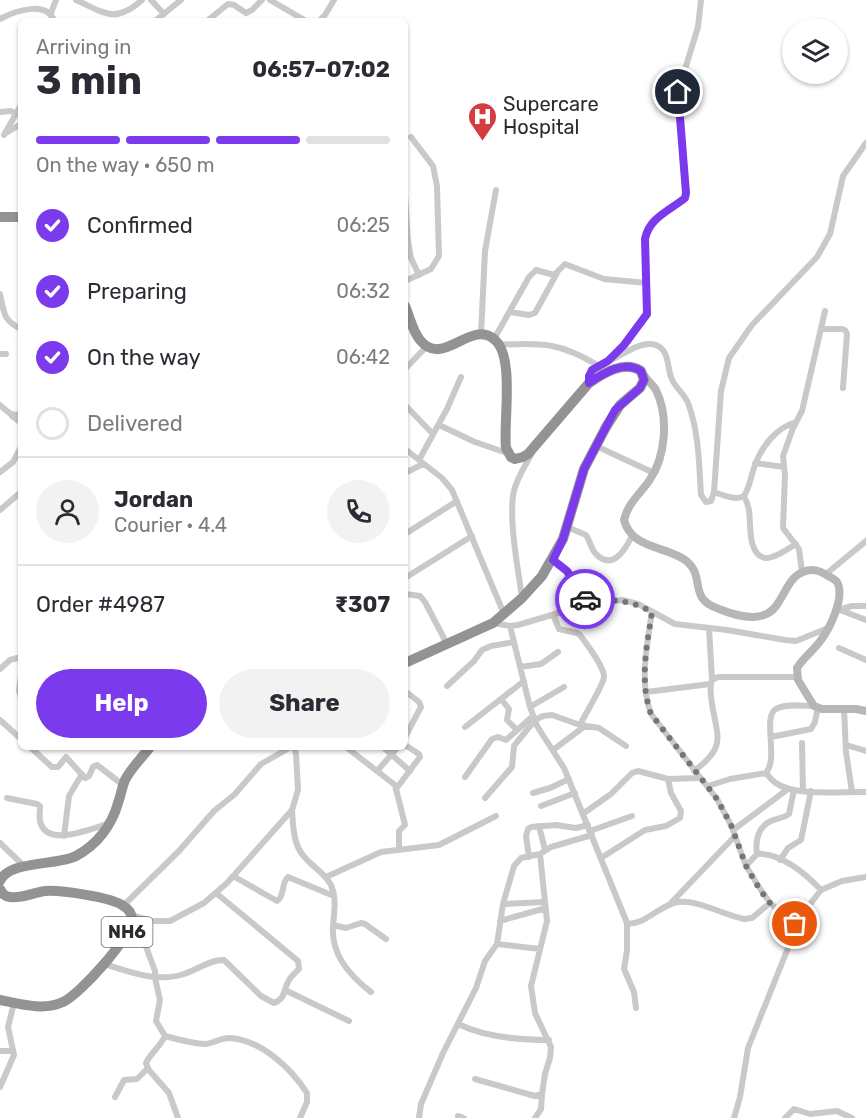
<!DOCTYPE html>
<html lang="en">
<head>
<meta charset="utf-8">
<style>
	body { margin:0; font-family:Rubik,sans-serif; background:#f2f2f3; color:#2b2b33; height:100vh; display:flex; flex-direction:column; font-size:22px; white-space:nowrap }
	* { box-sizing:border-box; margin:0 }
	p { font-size:20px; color:#7c7c81 }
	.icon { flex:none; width:33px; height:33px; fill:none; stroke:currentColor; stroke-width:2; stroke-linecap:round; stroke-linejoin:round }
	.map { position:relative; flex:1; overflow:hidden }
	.drawer { position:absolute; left:18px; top:18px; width:390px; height:732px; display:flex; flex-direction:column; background:#fff; border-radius:9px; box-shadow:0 2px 4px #0004 }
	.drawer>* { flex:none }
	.controls { position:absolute; left:782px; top:18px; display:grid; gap:12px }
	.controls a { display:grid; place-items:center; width:66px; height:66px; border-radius:50%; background:#fff; box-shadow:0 2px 4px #0004; font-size:30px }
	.pin { position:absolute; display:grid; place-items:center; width:51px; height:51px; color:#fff; margin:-26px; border:3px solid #fff; border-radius:50%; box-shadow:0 2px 6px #0007 }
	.courier { position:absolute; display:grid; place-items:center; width:60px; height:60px; margin:-30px; border:4px solid #7c3aed; border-radius:50%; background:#fff; color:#222; box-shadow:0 2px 8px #0007 }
	.summary em { font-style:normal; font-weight:700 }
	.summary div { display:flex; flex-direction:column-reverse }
	.summary { display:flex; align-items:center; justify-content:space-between; height:102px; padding:0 18px }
	h1 { font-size:39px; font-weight:700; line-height:45px }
	.bar { display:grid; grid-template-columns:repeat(4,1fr); gap:9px 6px; align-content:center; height:72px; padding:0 18px }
	.bar i { height:8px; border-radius:4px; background:#e1e1e2 }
	.bar .active { background:#7c3aed }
	.bar p { grid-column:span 4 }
	.line { display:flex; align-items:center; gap:15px; padding:0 18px; border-top:2px solid #e1e1e2 }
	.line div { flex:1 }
	.round { display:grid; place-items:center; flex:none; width:63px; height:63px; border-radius:32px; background:#f2f2f3 }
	ol { padding:0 18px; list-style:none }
	li { display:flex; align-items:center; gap:18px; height:66px }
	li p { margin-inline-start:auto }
	li .icon { padding:6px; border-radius:50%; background:#7c3aed; color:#fff; stroke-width:4 }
	li:last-child { color:#7c7c81 }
	li i { width:33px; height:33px; border:3px solid #e1e1e2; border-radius:50% }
	.action { display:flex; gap:12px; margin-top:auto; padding:12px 18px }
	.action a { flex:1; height:69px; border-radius:36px; background:#7c3aed; color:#fff; font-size:24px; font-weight:700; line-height:69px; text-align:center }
	.action a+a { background:#f2f2f3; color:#2b2b33 }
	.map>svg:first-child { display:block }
</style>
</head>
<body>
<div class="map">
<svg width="866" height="1118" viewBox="0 0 866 1118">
	<rect width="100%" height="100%" fill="#fff"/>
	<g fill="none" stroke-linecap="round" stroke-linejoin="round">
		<!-- street -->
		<path stroke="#c9c9c9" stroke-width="6" d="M76,0c29,13 39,24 66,0
			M151,0l13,14
			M270,0l36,21
			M51,13l5,-13
			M0,19c15,-8 47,-19 54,2
			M155,21l26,-21
			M207,21l21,-17 6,1 12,8 6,-3 10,-10
			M319,21l6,-6 9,-15
			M0,112l11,-1 5,3
			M6,133l15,-9
			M4,135l17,-30
			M405,195l3,46 3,17 8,17
			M405,281l26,-12 8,-13 -2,-70 -4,-20 -22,-29
			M0,294c4,19 3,26 21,35
			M510,312l19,3 6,-2 22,-40
			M821,329h21l3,1 2,4 -4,54
			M481,334l4,-83 11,-61
			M494,339l35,-62 7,-7 18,5 11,-11 39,15 43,4
			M499,345c43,-3 62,-2 100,21
			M0,354h6
			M612,357l12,-12 23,-31 -2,-75c4,-21 24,-28 40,-41l1,-5 -8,-101 20,-65 3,-27
			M405,369l22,-23
			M589,382c-1,-13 13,-18 24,-23 12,-6 30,-19 43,-14 13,5 11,20 15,32 3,10 13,16 17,26 11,29 11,61 13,92l5,7 5,-1 3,-9 7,-101 8,-33 23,-33 65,-68 13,-23 13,-58 23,-33
			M0,405c7,6 12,13 21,8
			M405,405l28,29
			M12,416l9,7
			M439,425l36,17 32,11
			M596,446l58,27
			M405,449l37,29 10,12 52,124
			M419,460l28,-51 14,-32
			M755,463l29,4
			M0,472l13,-10 8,-15
			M405,473l18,-9
			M714,492c9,3 22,9 30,4 6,-9 7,-21 11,-31 7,-19 21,-37 41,-43
			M744,496c2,4 4,9 5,14 2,11 -2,45 16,48 9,1 24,-10 31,-14
			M0,510l21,-18
			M567,527l19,8c4,6 5,13 9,18 17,19 30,-3 37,-17
			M405,534l52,-33
			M553,559l14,12 22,33
			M802,572l-3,-23 -16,-21 2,-53 -2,-19 10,-28 9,-17 23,-100
			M826,574l40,-33
			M405,578l67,-42
			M405,594l15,2 5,6 22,42
			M522,597c-4,-27 -14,-81 -8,-106 3,-14 12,-26 18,-38
			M840,610l26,10
			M835,611l17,-5h14
			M652,612c-5,33 -13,69 -1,102l66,85 14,26 15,41 15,24 9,13 25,21
			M553,615l6,14 18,4 3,2c7,10 24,31 24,42 0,7 -20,39 -24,48
			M494,623l16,3 8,-1 74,-22 31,-3 15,4 37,20 52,6 58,10 11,1 32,-13
			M510,626l20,81 7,19 27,42 63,155c16,4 35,-20 52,-21 19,-2 45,13 65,17l8,-1 18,-15
			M709,628l3,52
			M839,648l27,12
			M520,667l21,-3 17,-12
			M0,669l10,-9 11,-3
			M21,674l-2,17 2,7
			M447,686l27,-25 8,-11 9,-4 23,-4
			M405,691l14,11 2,5 -16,30
			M646,692l64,-8
			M501,699l8,10 -2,11 10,10
			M530,707l34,-20
			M844,709l2,43 6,40
			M0,720l21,19
			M465,727l59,-46
			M771,737l40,-8 4,-7 3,-15
			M802,743l1,48
			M846,745l20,6
			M30,747l22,20h6l8,-10 19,21 4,-2 4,-9 4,-2 26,20
			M346,747l49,38 10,40 -6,6v19
			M383,747l27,24
			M553,750l32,-24
			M378,770l20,-23
			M694,771c32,-24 24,-32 18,-67 -1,-9 -3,-16 0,-24l6,-3h79
			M766,773c3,3 6,8 10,10 19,14 66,8 90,9
			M465,777l27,-38 6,-2 8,3 27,-24
			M708,786l22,-7 36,-6c13,-15 -4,-56 10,-64 9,-6 28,-3 38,-3
			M396,789l24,-32 -1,-3 -14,-9
			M533,793l17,-5 19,-9
			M7,798l30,6 3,2c0,5 -1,11 0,15 6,28 53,7 70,2
			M485,798l27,-31 2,-21 3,-4 18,-22 8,-4 9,-1 28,10 19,3 27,18
			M541,806l34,-13
			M292,810c1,13 1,29 8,41 7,13 24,20 31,34 6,14 3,27 2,42 -2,27 17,49 38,65
			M584,813l27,-19 21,-21 6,-2 30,8 31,-1
			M539,826l6,24
			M733,830l55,-41
			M590,831l42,-15
			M64,836l5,-40 13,-22
			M0,843l24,23
			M757,854c-2,-13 1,-27 14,-33 7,-3 13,-3 18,-7l5,-24
			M529,857l-3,-21 2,-7 3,-2 25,-2 20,3 12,-3
			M601,858l44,-28 21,-4 14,-8 1,-7 -10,-18 -3,-14
			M780,860l8,-12 13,-8 10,-49
			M746,866l11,-12c23,-2 49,20 64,36
			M233,876l44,25c8,-5 4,-18 11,-24l46,19
			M326,877l55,-25 58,-7 57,-29
			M671,903l64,-67
			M503,904l42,-2
			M123,906l56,-55 35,-40 21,-17 26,-30 30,-17
			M132,915l20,6h18l34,-18 23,-20 65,-73 6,-20 -2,-36 -2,-7
			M500,921l46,-13
			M627,923v27l-3,19 10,23 2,16
			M333,925l13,3 15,-5 4,1 21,15
			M128,931l17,13 10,27v7l5,22 -4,21 9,15c11,3 31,8 41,8 8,-1 15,-6 23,-6 31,1 62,30 78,55v9l-7,16
			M497,944l43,5
			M104,964c26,8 53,19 80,10 13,-4 27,-15 40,-14l37,36 13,7c12,-5 9,-12 14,-21 2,-5 7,-9 11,-13l-1,-8 -82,-68
			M287,991l62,30
			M458,1024c27,13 61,16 91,16
			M165,1036c-5,11 -15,18 -19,27l2,6 21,24 9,25
			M0,1051h13
			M475,1079l60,17 7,-2 3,-20 5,-16 1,-11 -16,-34 -4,-27 16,-65 -7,-67 11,-7 41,-12
			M0,1087l14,-32 -6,-28 6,-24
			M115,1097l9,-17 13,-1 11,-11
			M458,1116l6,2
			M419,1118l2,-14 22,-51 33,-65 9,-27 12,-17 6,-40 11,-38 7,-8 19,-4
			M535,1118l6,-9 1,-15
			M734,1118l6,-21 8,-49 40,-100 7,-24 26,-34 21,-9 24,-4
			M785,1118l9,-9 16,5 27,-3 15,7"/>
		<!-- secondary -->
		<path stroke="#b6b6b6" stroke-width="8" d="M644,375c3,5 9,10 12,15 13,27 10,67 -7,91 -9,13 -21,22 -25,39 7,27 37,26 58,38 27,16 3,40 37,51 12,5 32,11 45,6 19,-6 20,-36 39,-43 9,-4 18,-1 25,4 4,2 9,4 10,8 6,15 -8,44 -17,56 -7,10 -17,17 -24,28l1,12 16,26 8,3h34l10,2"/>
		<!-- highway -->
		<path stroke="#939393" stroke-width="10" d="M0,217h21
			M405,306c5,11 7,24 15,34 23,29 51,-22 75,0 20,17 8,83 11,108l5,9 4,2 8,-2 5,-3 61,-71c15,-10 35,-23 52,-12l3,9 -4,8 -20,17 -14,22 -22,42 -21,70 -21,37 -20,22 -29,25 -88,40
			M0,881c9,-21 57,-15 76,-25 21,-11 36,-31 42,-53 3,-8 4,-16 7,-23 6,-12 17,-22 25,-33
			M0,889c3,5 4,7 10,8 12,2 24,-5 36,-6 14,-1 64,6 76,14 5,3 10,8 10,14 -1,19 -52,75 -69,83 -20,9 -43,2 -63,-2"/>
	</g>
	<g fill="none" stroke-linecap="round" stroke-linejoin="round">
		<!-- done -->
		<path stroke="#767676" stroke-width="6" stroke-dasharray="0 10.8" d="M585,599l4,5c23,-7 42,-3 63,8 -5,33 -13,69 -1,102l66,85 14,26 15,41 14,24 10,13 25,21"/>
		<!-- route -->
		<path stroke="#7c3aed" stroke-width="8" d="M585,599l-18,-28 -14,-11 10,-21 21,-70 31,-59 25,-22 4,-8 -3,-9c-17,-11 -37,2 -52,12v-7l3,-6 16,-9 16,-16 23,-31 -2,-75c4,-21 24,-28 40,-41l1,-5 -8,-101"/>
	</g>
	<!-- icons -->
	<defs>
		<symbol id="hospital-pin" viewBox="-11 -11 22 30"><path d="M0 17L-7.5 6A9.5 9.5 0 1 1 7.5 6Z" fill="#d43c40" stroke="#fff"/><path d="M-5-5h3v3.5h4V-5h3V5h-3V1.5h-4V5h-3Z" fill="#fff"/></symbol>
	</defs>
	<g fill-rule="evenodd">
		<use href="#hospital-pin" x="466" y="100" width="33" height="45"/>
	</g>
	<g text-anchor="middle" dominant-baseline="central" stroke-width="6" stroke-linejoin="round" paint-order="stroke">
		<!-- shield labels -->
		<rect fill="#fff" stroke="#6b6b6b" stroke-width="1.5" x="101.5" y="917" width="51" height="30" rx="4.5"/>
		<g font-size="18" font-weight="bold" fill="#2c2c2c">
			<text x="127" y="932">NH6</text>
		</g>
		<!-- poi labels -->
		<g font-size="20" fill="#2c2c2c" stroke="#fff" text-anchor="start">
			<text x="503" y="104">Supercare<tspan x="503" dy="23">Hospital</tspan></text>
		</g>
	</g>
</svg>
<div class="controls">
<a><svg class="icon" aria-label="layers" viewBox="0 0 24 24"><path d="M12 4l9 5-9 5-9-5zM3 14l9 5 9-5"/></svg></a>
</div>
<div class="pin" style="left:795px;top:924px;background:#ea580c"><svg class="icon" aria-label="bag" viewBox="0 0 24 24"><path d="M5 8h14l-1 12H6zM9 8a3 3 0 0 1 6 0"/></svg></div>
<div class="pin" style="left:678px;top:92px;background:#1f2937"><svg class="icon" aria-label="home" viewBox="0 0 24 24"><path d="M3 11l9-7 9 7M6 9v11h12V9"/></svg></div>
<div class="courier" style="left:585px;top:599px"><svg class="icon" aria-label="car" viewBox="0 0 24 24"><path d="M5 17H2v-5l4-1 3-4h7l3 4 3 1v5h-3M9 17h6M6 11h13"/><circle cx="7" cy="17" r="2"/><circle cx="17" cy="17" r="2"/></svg></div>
<section class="drawer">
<div class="summary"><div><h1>3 min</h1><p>Arriving in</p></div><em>06:57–07:02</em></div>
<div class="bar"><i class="active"></i><i class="active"></i><i class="active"></i><i></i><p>On the way · 650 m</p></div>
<ol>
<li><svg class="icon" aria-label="check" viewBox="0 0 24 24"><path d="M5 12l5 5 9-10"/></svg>Confirmed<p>06:25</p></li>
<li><svg class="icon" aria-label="check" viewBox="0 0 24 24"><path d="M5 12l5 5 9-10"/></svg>Preparing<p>06:32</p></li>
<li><svg class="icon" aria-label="check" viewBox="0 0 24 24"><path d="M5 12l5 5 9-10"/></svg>On the way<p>06:42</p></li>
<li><i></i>Delivered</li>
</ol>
<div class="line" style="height:108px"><a class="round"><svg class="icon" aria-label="person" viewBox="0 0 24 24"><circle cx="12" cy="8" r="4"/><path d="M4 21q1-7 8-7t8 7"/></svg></a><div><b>Jordan</b><p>Courier · 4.4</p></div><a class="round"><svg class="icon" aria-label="phone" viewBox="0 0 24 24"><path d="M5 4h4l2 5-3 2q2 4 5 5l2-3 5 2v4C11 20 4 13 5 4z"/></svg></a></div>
<div class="line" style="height:78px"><div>Order #4987</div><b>₹307</b></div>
<div class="action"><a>Help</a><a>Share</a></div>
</section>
</div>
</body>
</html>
